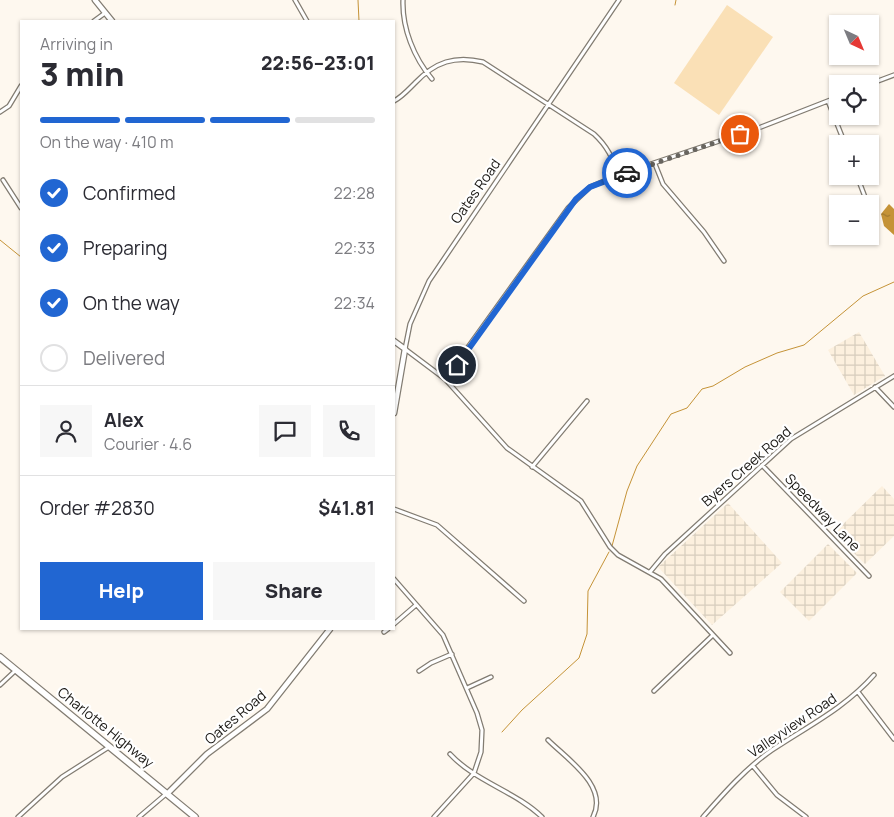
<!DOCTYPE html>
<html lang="en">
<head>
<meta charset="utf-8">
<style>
	body { margin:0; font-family:Manrope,sans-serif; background:#f7f7f7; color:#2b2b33; height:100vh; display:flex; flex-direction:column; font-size:19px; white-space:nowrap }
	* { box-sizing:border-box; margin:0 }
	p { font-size:16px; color:#7c7c81 }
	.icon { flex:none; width:28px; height:28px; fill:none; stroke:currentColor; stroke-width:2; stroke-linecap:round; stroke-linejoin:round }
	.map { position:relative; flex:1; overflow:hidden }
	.drawer { position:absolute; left:20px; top:20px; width:375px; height:610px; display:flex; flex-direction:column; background:#fff; border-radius:0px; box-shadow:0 1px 4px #0004 }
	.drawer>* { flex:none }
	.needle { width:32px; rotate:136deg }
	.tools { position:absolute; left:829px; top:15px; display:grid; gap:10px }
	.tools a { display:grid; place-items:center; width:50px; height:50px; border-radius:0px; background:#fff; box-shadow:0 1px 4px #0004; font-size:25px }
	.pin { position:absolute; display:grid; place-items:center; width:42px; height:42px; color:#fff; margin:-21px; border:2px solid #fff; border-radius:50%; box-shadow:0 1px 5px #0007 }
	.courier { position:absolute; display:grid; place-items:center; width:50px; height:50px; margin:-25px; border:4px solid #2166d2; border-radius:50%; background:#fff; color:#222; box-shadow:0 1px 6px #0007 }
	.headline em { font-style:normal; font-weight:800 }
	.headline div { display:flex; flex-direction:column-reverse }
	.headline { display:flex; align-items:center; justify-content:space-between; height:85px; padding:0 20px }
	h1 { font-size:32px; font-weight:800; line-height:38px }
	.bar { display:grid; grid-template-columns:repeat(4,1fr); gap:8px 5px; align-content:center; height:60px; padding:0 20px }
	.bar i { height:6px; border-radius:4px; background:#e1e1e2 }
	.bar .current { background:#2166d2 }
	.bar p { grid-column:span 4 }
	.line { display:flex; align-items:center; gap:12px; padding:0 20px; border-top:1px solid #e1e1e2 }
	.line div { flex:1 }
	.round { display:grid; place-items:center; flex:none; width:52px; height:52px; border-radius:0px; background:#f7f7f7 }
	ol { padding:0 20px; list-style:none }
	li { display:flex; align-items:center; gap:15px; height:55px }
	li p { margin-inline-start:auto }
	li .icon { padding:5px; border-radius:50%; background:#2166d2; color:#fff; stroke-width:4 }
	li:last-child { color:#7c7c81 }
	li i { width:28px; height:28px; border:2px solid #e1e1e2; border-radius:50% }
	.primary-button { display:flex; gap:10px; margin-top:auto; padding:10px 20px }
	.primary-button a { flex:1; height:58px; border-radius:0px; background:#2166d2; color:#fff; font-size:20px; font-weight:800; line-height:58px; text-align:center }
	.primary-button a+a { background:#f7f7f7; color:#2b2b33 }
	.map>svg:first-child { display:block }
</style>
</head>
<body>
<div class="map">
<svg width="894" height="817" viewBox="0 0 894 817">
	<defs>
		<pattern id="industrial-grid" width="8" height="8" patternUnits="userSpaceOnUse" patternTransform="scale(1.25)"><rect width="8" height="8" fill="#fcf0de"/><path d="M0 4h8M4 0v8" fill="none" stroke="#d7cdbd"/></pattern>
		<pattern id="water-ripples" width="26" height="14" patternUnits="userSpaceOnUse" patternTransform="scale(1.25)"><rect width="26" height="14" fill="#c59337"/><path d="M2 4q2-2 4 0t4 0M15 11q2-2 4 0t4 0" fill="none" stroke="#9f772d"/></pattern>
	</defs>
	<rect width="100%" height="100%" fill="#fef8ef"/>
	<!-- industrial -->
	<path fill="url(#industrial-grid)" d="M859,332l26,44 -31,19 -26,-45z
		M882,486l12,13v37l-29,28 -31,-31z
		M728,503l54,60 -70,62 -54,-58z
		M828,544l29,29 -48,48 -29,-29z"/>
	<!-- park -->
	<path fill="#fae0b6" d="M727,5l46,32 -54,78 -45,-32z"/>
	<!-- water -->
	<path fill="url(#water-ripples)" d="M889,204l5,5v26l-10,-9 -3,-12z"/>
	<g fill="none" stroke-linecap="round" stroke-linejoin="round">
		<!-- stream -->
		<path stroke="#c59337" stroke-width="1" d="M358,0l1,21
			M675,5l1,-5
			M0,240l21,17
			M612,546l15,-55 10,-25 34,-52 16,-6 15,-19 11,-3 32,-19 32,-14 27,-8 59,-49 31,-14
			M502,732l20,-22 57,-52 8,-24 1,-43 21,-39"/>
		<defs>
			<path id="minor" d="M295,0l12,21
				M403,0c-1,28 11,58 29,79
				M619,0l-190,281 -19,43 -5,25 40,30 62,69 74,53 29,46 8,8 43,24 69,74
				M94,21l11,-8
				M870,84l24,-9
				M394,101c8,-4 14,-11 21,-18 20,-21 40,-28 68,-21l111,72c13,12 19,24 24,41
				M828,101l17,43
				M0,112l9,-6 12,-20
				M655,164l8,20 41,48 20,29
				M857,176l8,21
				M3,180l18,28
				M445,379l123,-171 22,-21 28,-12 143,-48 77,-30
				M875,387l19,20
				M762,465l107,111
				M532,467l55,-66
				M394,509l43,16 87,76
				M650,572l15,-18 126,-115 103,-63
				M394,579l49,56 34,78 5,17 -1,22 -7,21 -40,44
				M394,624l22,-19
				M384,632l4,-3
				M419,671l12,-8 21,-9
				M0,685l16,-15
				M467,688l24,-11
				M654,691l59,-56
				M858,692l36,47
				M548,740c19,19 61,46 45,77
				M450,754c26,28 65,37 92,63
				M753,766l24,29 29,22
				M18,817l44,-40 47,-30
				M139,817l27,-23
				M703,817c21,-24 43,-49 69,-67 36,-24 73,-42 102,-75"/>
			<path id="tertiary" d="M95,0l17,21
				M394,341l11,8 -11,64
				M167,794l40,-40 60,-45 63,-80"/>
			<path id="primary" d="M0,657l195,160"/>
		</defs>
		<!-- minor casing -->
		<use href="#minor" stroke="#827c72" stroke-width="5.5"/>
		<!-- tertiary casing -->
		<use href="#tertiary" stroke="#827c72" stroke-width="7"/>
		<!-- primary casing -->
		<use href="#primary" stroke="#827c72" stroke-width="8"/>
		<!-- minor -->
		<use href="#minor" stroke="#fff" stroke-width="3"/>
		<!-- tertiary -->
		<use href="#tertiary" stroke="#fff" stroke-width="4.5"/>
		<!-- primary -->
		<use href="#primary" stroke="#fff" stroke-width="5.5"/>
	</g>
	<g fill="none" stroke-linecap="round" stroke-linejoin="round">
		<!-- done -->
		<path stroke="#68655f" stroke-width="5" stroke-dasharray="0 9" d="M627,173l113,-39"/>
		<!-- route -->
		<path stroke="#2166d2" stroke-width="6" d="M457,365l119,-166 14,-12 37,-14"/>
	</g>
	<g text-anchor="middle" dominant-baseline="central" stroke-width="4.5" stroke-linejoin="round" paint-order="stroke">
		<!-- street labels -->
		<g font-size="14" fill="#181612" stroke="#fff">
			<text transform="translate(475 191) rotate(-55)">Oates Road</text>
			<text transform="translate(746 466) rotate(-41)">Byers Creek Road</text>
			<text transform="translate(823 512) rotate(46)">Speedway Lane</text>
			<text transform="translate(235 717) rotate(-40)">Oates Road</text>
			<text transform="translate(792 725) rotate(-34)">Valleyview Road</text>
			<text transform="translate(106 727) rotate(39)">Charlotte Highway</text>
		</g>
	</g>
</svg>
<div class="tools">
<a><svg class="needle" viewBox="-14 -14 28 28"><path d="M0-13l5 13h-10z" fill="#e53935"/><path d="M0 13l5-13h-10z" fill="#7c7c81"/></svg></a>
<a><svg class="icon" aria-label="locate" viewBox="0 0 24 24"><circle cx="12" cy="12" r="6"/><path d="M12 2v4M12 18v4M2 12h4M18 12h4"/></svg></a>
<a>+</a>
<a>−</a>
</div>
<div class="pin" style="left:740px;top:134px;background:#ea580c"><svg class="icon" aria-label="bag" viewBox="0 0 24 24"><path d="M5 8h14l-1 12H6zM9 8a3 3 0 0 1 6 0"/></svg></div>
<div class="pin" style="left:457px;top:365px;background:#1f2937"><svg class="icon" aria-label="home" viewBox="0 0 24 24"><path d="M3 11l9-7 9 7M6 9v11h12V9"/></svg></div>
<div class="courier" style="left:627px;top:173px"><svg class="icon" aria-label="car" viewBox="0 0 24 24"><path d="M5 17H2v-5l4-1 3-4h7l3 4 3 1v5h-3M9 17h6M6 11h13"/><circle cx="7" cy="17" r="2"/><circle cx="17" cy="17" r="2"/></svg></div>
<section class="drawer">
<div class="headline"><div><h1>3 min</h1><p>Arriving in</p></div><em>22:56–23:01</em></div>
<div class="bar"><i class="current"></i><i class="current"></i><i class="current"></i><i></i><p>On the way · 410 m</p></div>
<ol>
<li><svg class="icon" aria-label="check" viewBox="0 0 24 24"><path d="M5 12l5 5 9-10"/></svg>Confirmed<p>22:28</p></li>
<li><svg class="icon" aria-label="check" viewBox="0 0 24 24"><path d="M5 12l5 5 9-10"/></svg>Preparing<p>22:33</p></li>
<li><svg class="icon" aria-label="check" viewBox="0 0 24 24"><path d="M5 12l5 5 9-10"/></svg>On the way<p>22:34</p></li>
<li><i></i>Delivered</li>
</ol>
<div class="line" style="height:90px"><a class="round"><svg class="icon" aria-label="person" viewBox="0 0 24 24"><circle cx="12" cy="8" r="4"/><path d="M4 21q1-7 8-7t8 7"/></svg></a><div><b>Alex</b><p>Courier · 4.6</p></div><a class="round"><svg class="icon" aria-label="chat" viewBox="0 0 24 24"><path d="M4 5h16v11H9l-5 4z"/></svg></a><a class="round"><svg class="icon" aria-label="phone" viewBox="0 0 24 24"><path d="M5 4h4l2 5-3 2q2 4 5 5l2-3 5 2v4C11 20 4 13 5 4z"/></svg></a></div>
<div class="line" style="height:65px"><div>Order #2830</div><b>$41.81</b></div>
<div class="primary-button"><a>Help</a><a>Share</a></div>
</section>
</div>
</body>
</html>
